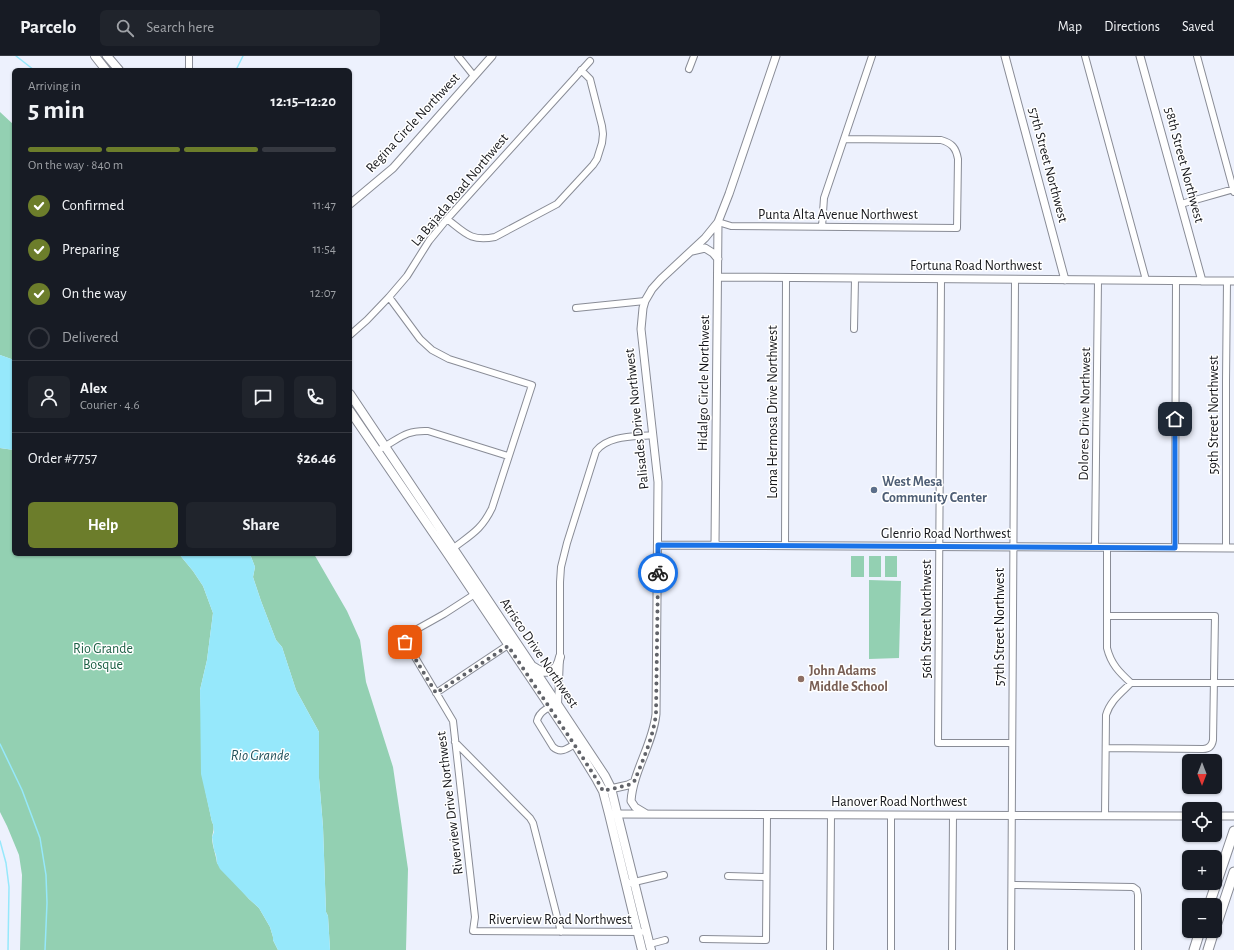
<!DOCTYPE html>
<html lang="en">
<head>
<meta charset="utf-8">
<style>
	body { margin:0; font-family:"Alegreya Sans",sans-serif; background:#20242c; color:#f1f3f6; height:100vh; display:flex; flex-direction:column; font-size:15px; white-space:nowrap }
	* { box-sizing:border-box; margin:0 }
	p { font-size:13px; color:#9ea1a6 }
	.icon { flex:none; width:22px; height:22px; fill:none; stroke:currentColor; stroke-width:2; stroke-linecap:round; stroke-linejoin:round }
	.map { position:relative; flex:1; overflow:hidden }
	.drawer { position:absolute; left:12px; top:12px; width:340px; height:488px; display:flex; flex-direction:column; background:#171b24; border-radius:6px; box-shadow:0 1px 3px #0004 }
	.drawer>* { flex:none }
	.needle { width:26px; rotate:180deg }
	.tools { position:absolute; left:1182px; top:698px; display:grid; gap:8px }
	.tools a { display:grid; place-items:center; width:40px; height:40px; border-radius:6px; background:#171b24; box-shadow:0 1px 3px #0004; font-size:20px }
	.pin { position:absolute; display:grid; place-items:center; width:34px; height:34px; color:#fff; margin:-17px; border-radius:8px; box-shadow:0 2px 6px #0006 }
	.courier { position:absolute; display:grid; place-items:center; width:40px; height:40px; margin:-20px; border:3px solid #1a73e8; border-radius:50%; background:#fff; color:#222; box-shadow:0 1px 5px #0007 }
	.summary em { font-style:normal; font-weight:600 }
	.summary div { display:flex; flex-direction:column-reverse }
	.summary { display:flex; align-items:center; justify-content:space-between; height:68px; padding:0 16px }
	h1 { font-size:26px; font-weight:600; line-height:30px }
	.bar { display:grid; grid-template-columns:repeat(4,1fr); gap:6px 4px; align-content:center; height:48px; padding:0 16px }
	.bar i { height:5px; border-radius:3px; background:#363941 }
	.bar .current { background:#6c7d2b }
	.bar p { grid-column:span 4 }
	.line { display:flex; align-items:center; gap:10px; padding:0 16px; border-top:1px solid #363941 }
	.line div { flex:1 }
	.round { display:grid; place-items:center; flex:none; width:42px; height:42px; border-radius:6px; background:#20242c }
	ol { padding:0 16px; list-style:none }
	li { display:flex; align-items:center; gap:12px; height:44px }
	li p { margin-inline-start:auto }
	li .icon { padding:4px; border-radius:50%; background:#6c7d2b; color:#fff; stroke-width:4 }
	li:last-child { color:#9ea1a6 }
	li i { width:22px; height:22px; border:2px solid #363941; border-radius:50% }
	.button { display:flex; gap:8px; margin-top:auto; padding:8px 16px }
	.button a { flex:1; height:46px; border-radius:6px; background:#6c7d2b; color:#fff; font-size:16px; font-weight:600; line-height:46px; text-align:center }
	.button a+a { background:#20242c; color:#f1f3f6 }
	header { display:flex; align-items:center; gap:24px; box-sizing:border-box; height:56px; padding:0 20px; background:#171b24; border-bottom:1px solid #363941 }
	header strong { font-size:19px }
	nav { display:flex; gap:22px; margin-inline-start:auto; font-size:14px }
	.search { width:280px; height:36px; background:#20242c; display:flex; align-items:center; gap:10px; box-sizing:border-box; padding:0 14px; border-radius:6px; color:#9ea1a6; font-size:15px }
	.map>svg:first-child { display:block }
</style>
</head>
<body>
<header>
<strong>Parcelo</strong>
<div class="search"><svg class="icon" aria-label="search" viewBox="0 0 24 24"><circle cx="10" cy="10" r="6"/><path d="M15 15l6 6"/></svg>Search here</div>
<nav><a>Map</a><a>Directions</a><a>Saved</a></nav>
</header>
<div class="map">
<svg width="1234" height="894" viewBox="0 0 1234 894">
	<rect width="100%" height="100%" fill="#edf1fd"/>
	<!-- green -->
	<path fill="#93d0b2" d="M0,56l14,13v235l-14,-5z
		M0,392l14,2v104h165l14,17 10,15 10,27 -6,47 -7,30 5,99 7,33c3,5 1,10 0,15 0,9 4,17 5,26l32,36 10,9 11,19 3,10v3l5,10h-258l2,-75 -3,-20 -12,-29 -7,-14z
		M250,498h64l33,57 13,29 6,42 27,85 15,102 -2,81h-76l-2,-34 -2,-4 -3,-85 -4,-49v-46l-23,-42 -14,-43 -6,-7 -15,-39 -8,-24 2,-10z
		M851,500h13v21h-13z
		M869,500h12v21h-12z
		M885,500h12v21h-12z
		M869,524l32,1 -2,77 -30,1z"/>
	<!-- water -->
	<path fill="#96e8fb" d="M0,299l14,5v90l-14,-2z
		M179,498h71l5,13 -2,10 8,24 15,39 6,7 14,43 23,42v46l4,49 3,85 2,4 2,34h-52l-5,-10v-3l-3,-10 -11,-19 -10,-9 -29,-30 -3,-6 -1,-8 -2,-5 -2,-13 2,-5 -1,-8 -1,-2 -11,-48 -1,-84 7,-30 6,-47 -10,-27 -10,-15z"/>
	<g fill="none" stroke-linecap="round" stroke-linejoin="round">
		<!-- stream -->
		<path stroke="#96e8fb" stroke-width="1.5" d="M16,0l18,14
			M236,14l7,-14
			M0,688l22,46 18,48 6,37 1,28 -2,47
			M0,785l6,22 3,24 -1,63"/>
		<defs>
			<path id="minor" d="M458,0l16,20
				M1085,0l61,224
				M1197,0l37,136
				M689,13l5,-13
				M189,14v-14
				M1181,148l53,-15
				M447,163c18,14 24,23 48,18l62,-33 36,-39 4,-6 5,-16 1,-9 -1,-8 -12,-47 -9,-9
				M718,166l13,4 226,2 1,-69c-2,-11 -6,-16 -17,-19l-97,-1
				M822,171l2,-29 48,-142
				M941,223l-3,464h74
				M389,241l31,42 12,11 17,9 83,26 -40,123c-11,23 -22,27 -41,42
				M576,252l69,-7
				M854,273l1,-50
				M350,279l17,-15 22,-23 18,-21 22,-35 18,-22 143,-158
				M382,392c18,-10 24,-18 46,-17l80,25
				M785,490l1,-268
				M1095,491l3,-267
				M1107,491v101c4,16 12,24 24,35
				M1175,492l1,-267
				M1226,492v-167l1,-100
				M478,536l-34,22 -41,23 50,84 22,196 -2,14 168,1
				M1131,627h103
				M436,637l75,-50
				M455,686l75,76 3,5 28,109
				M578,686c-9,5 -16,13 -25,5l-16,-26c2,-10 12,-14 21,-17l2,-47v-75l1,-15 6,-24 29,-92c13,-16 38,-14 57,-16
				M1106,692l97,1c6,0 9,-3 10,-9l2,-124h-108
				M1105,760l1,-101c4,-14 15,-22 25,-32
				M728,820l38,1
				M626,828l38,-9
				M1012,829l121,2 4,3 1,5v55
				M703,883l63,1 1,-125
				M650,888l15,-4
				M830,894l1,-135
				M891,894v-135
				M952,894l1,-135
				M1011,894l4,-670"/>
			<path id="tertiary" d="M1005,0l60,224
				M1140,0l62,225
				M350,148l43,-36 99,-112
				M692,195l13,-3 8,5 5,6
				M718,221l516,4
				M658,489l576,3
				M715,489l3,-323
				M606,734l22,-5 6,-3
				M645,757l-10,-6 -4,-6c2,-30 22,-57 25,-87l2,-232 -17,-153 2,-21 2,-7 7,-12 9,-10 44,-41 13,-16 11,-28 47,-138
				M613,758l576,2
				M1215,760h19"/>
			<path id="secondary" d="M95,0l11,14
				M107,0l12,14
				M350,338l182,272 73,110 6,12 6,25 34,137
				M350,355l97,142 128,191 22,36 6,11 6,23 33,136
				M534,611c13,9 23,5 26,-10"/>
			<path id="primary" d="M1209,849l25,-74
				M1215,873l19,-57
				M1194,894l6,-19
				M1208,894l6,-19"/>
		</defs>
		<!-- minor casing -->
		<use href="#minor" stroke="#898c96" stroke-width="8"/>
		<!-- tertiary casing -->
		<use href="#tertiary" stroke="#898c96" stroke-width="9"/>
		<!-- secondary casing -->
		<use href="#secondary" stroke="#898c96" stroke-width="10"/>
		<!-- primary casing -->
		<use href="#primary" stroke="#898c96" stroke-width="11"/>
		<!-- minor -->
		<use href="#minor" stroke="#fff" stroke-width="6"/>
		<!-- tertiary -->
		<use href="#tertiary" stroke="#fff" stroke-width="7"/>
		<!-- secondary -->
		<use href="#secondary" stroke="#fff" stroke-width="8"/>
		<!-- primary -->
		<use href="#primary" stroke="#fff" stroke-width="9"/>
	</g>
	<g fill="none" stroke-linecap="round" stroke-linejoin="round">
		<!-- done -->
		<path stroke="#616369" stroke-width="4" stroke-dasharray="0 7.2" d="M405,586l31,51 72,-47 66,98 23,36 6,11 25,-6 6,-3c9,-22 19,-44 22,-68l2,-141"/>
		<!-- route -->
		<path stroke="#1a73e8" stroke-width="5" d="M658,517v-28l517,3v-129"/>
	</g>
	<!-- markers -->
	<circle fill="#5c6f8a" stroke="#fff" stroke-width="1.5" cx="874" cy="434" r="4"/>
	<circle fill="#8d6e63" stroke="#fff" stroke-width="1.5" cx="801" cy="623" r="4"/>
	<g text-anchor="middle" dominant-baseline="central" stroke-width="3" stroke-linejoin="round" paint-order="stroke">
		<!-- street labels -->
		<g font-size="14" fill="#15161a" stroke="#fff">
			<text transform="translate(413 67) rotate(-47)">Regina Circle Northwest</text>
			<text transform="translate(1048 109) rotate(75)">57th Street Northwest</text>
			<text transform="translate(1184 109) rotate(75)">58th Street Northwest</text>
			<text transform="translate(460 134) rotate(-50)">La Bajada Road Northwest</text>
			<text x="838" y="159">Punta Alta Avenue Northwest</text>
			<text x="976" y="210">Fortuna Road Northwest</text>
			<text transform="translate(704 327) rotate(-89)">Hidalgo Circle Northwest</text>
			<text transform="translate(773 356) rotate(-90)">Loma Hermosa Drive Northwest</text>
			<text transform="translate(1085 358) rotate(-89)">Dolores Drive Northwest</text>
			<text transform="translate(1214 359) rotate(-90)">59th Street Northwest</text>
			<text transform="translate(637 363) rotate(-96)">Palisades Drive Northwest</text>
			<text x="946" y="478">Glenrio Road Northwest</text>
			<text transform="translate(927 563) rotate(-90)">56th Street Northwest</text>
			<text transform="translate(1000 571) rotate(-90)">57th Street Northwest</text>
			<text transform="translate(539 597) rotate(56)">Atrisco Drive Northwest</text>
			<text x="899" y="746">Hanover Road Northwest</text>
			<text transform="translate(450 747) rotate(-97)">Riverview Drive Northwest</text>
			<text x="560" y="864">Riverview Road Northwest</text>
		</g>
		<!-- service labels -->
		<g font-size="14" font-weight="bold" fill="#4e5e75" stroke="#fff" text-anchor="start">
			<text x="882" y="426">West Mesa<tspan x="882" dy="16">Community Center</tspan></text>
		</g>
		<!-- park labels -->
		<g font-size="14" fill="#1e6146" stroke="#fff">
			<text x="103" y="593">Rio Grande<tspan x="103" dy="16">Bosque</tspan></text>
		</g>
		<!-- education labels -->
		<g font-size="14" font-weight="bold" fill="#785e54" stroke="#fff" text-anchor="start">
			<text x="809" y="615">John Adams<tspan x="809" dy="16">Middle School</tspan></text>
		</g>
		<!-- water labels -->
		<g font-size="15" font-style="italic" fill="#24535d" stroke="#fff">
			<text x="260" y="699">Rio Grande</text>
		</g>
	</g>
</svg>
<div class="tools">
<a><svg class="needle" viewBox="-14 -14 28 28"><path d="M0-13l5 13h-10z" fill="#e53935"/><path d="M0 13l5-13h-10z" fill="#9ea1a6"/></svg></a>
<a><svg class="icon" aria-label="locate" viewBox="0 0 24 24"><circle cx="12" cy="12" r="6"/><path d="M12 2v4M12 18v4M2 12h4M18 12h4"/></svg></a>
<a>+</a>
<a>−</a>
</div>
<div class="pin" style="left:405px;top:586px;background:#ea580c"><svg class="icon" aria-label="bag" viewBox="0 0 24 24"><path d="M5 8h14l-1 12H6zM9 8a3 3 0 0 1 6 0"/></svg></div>
<div class="pin" style="left:1175px;top:363px;background:#1f2937"><svg class="icon" aria-label="home" viewBox="0 0 24 24"><path d="M3 11l9-7 9 7M6 9v11h12V9"/></svg></div>
<div class="courier" style="left:658px;top:517px"><svg class="icon" aria-label="bike" viewBox="0 0 24 24"><circle cx="6" cy="16" r="4"/><circle cx="18" cy="16" r="4"/><path d="M6 16l4-8h5l3 8M10 8l3 8H6M13 5h3"/></svg></div>
<section class="drawer">
<div class="summary"><div><h1>5 min</h1><p>Arriving in</p></div><em>12:15–12:20</em></div>
<div class="bar"><i class="current"></i><i class="current"></i><i class="current"></i><i></i><p>On the way · 840 m</p></div>
<ol>
<li><svg class="icon" aria-label="check" viewBox="0 0 24 24"><path d="M5 12l5 5 9-10"/></svg>Confirmed<p>11:47</p></li>
<li><svg class="icon" aria-label="check" viewBox="0 0 24 24"><path d="M5 12l5 5 9-10"/></svg>Preparing<p>11:54</p></li>
<li><svg class="icon" aria-label="check" viewBox="0 0 24 24"><path d="M5 12l5 5 9-10"/></svg>On the way<p>12:07</p></li>
<li><i></i>Delivered</li>
</ol>
<div class="line" style="height:72px"><a class="round"><svg class="icon" aria-label="person" viewBox="0 0 24 24"><circle cx="12" cy="8" r="4"/><path d="M4 21q1-7 8-7t8 7"/></svg></a><div><b>Alex</b><p>Courier · 4.6</p></div><a class="round"><svg class="icon" aria-label="chat" viewBox="0 0 24 24"><path d="M4 5h16v11H9l-5 4z"/></svg></a><a class="round"><svg class="icon" aria-label="phone" viewBox="0 0 24 24"><path d="M5 4h4l2 5-3 2q2 4 5 5l2-3 5 2v4C11 20 4 13 5 4z"/></svg></a></div>
<div class="line" style="height:52px"><div>Order #7757</div><b>$26.46</b></div>
<div class="button"><a>Help</a><a>Share</a></div>
</section>
</div>
</body>
</html>
